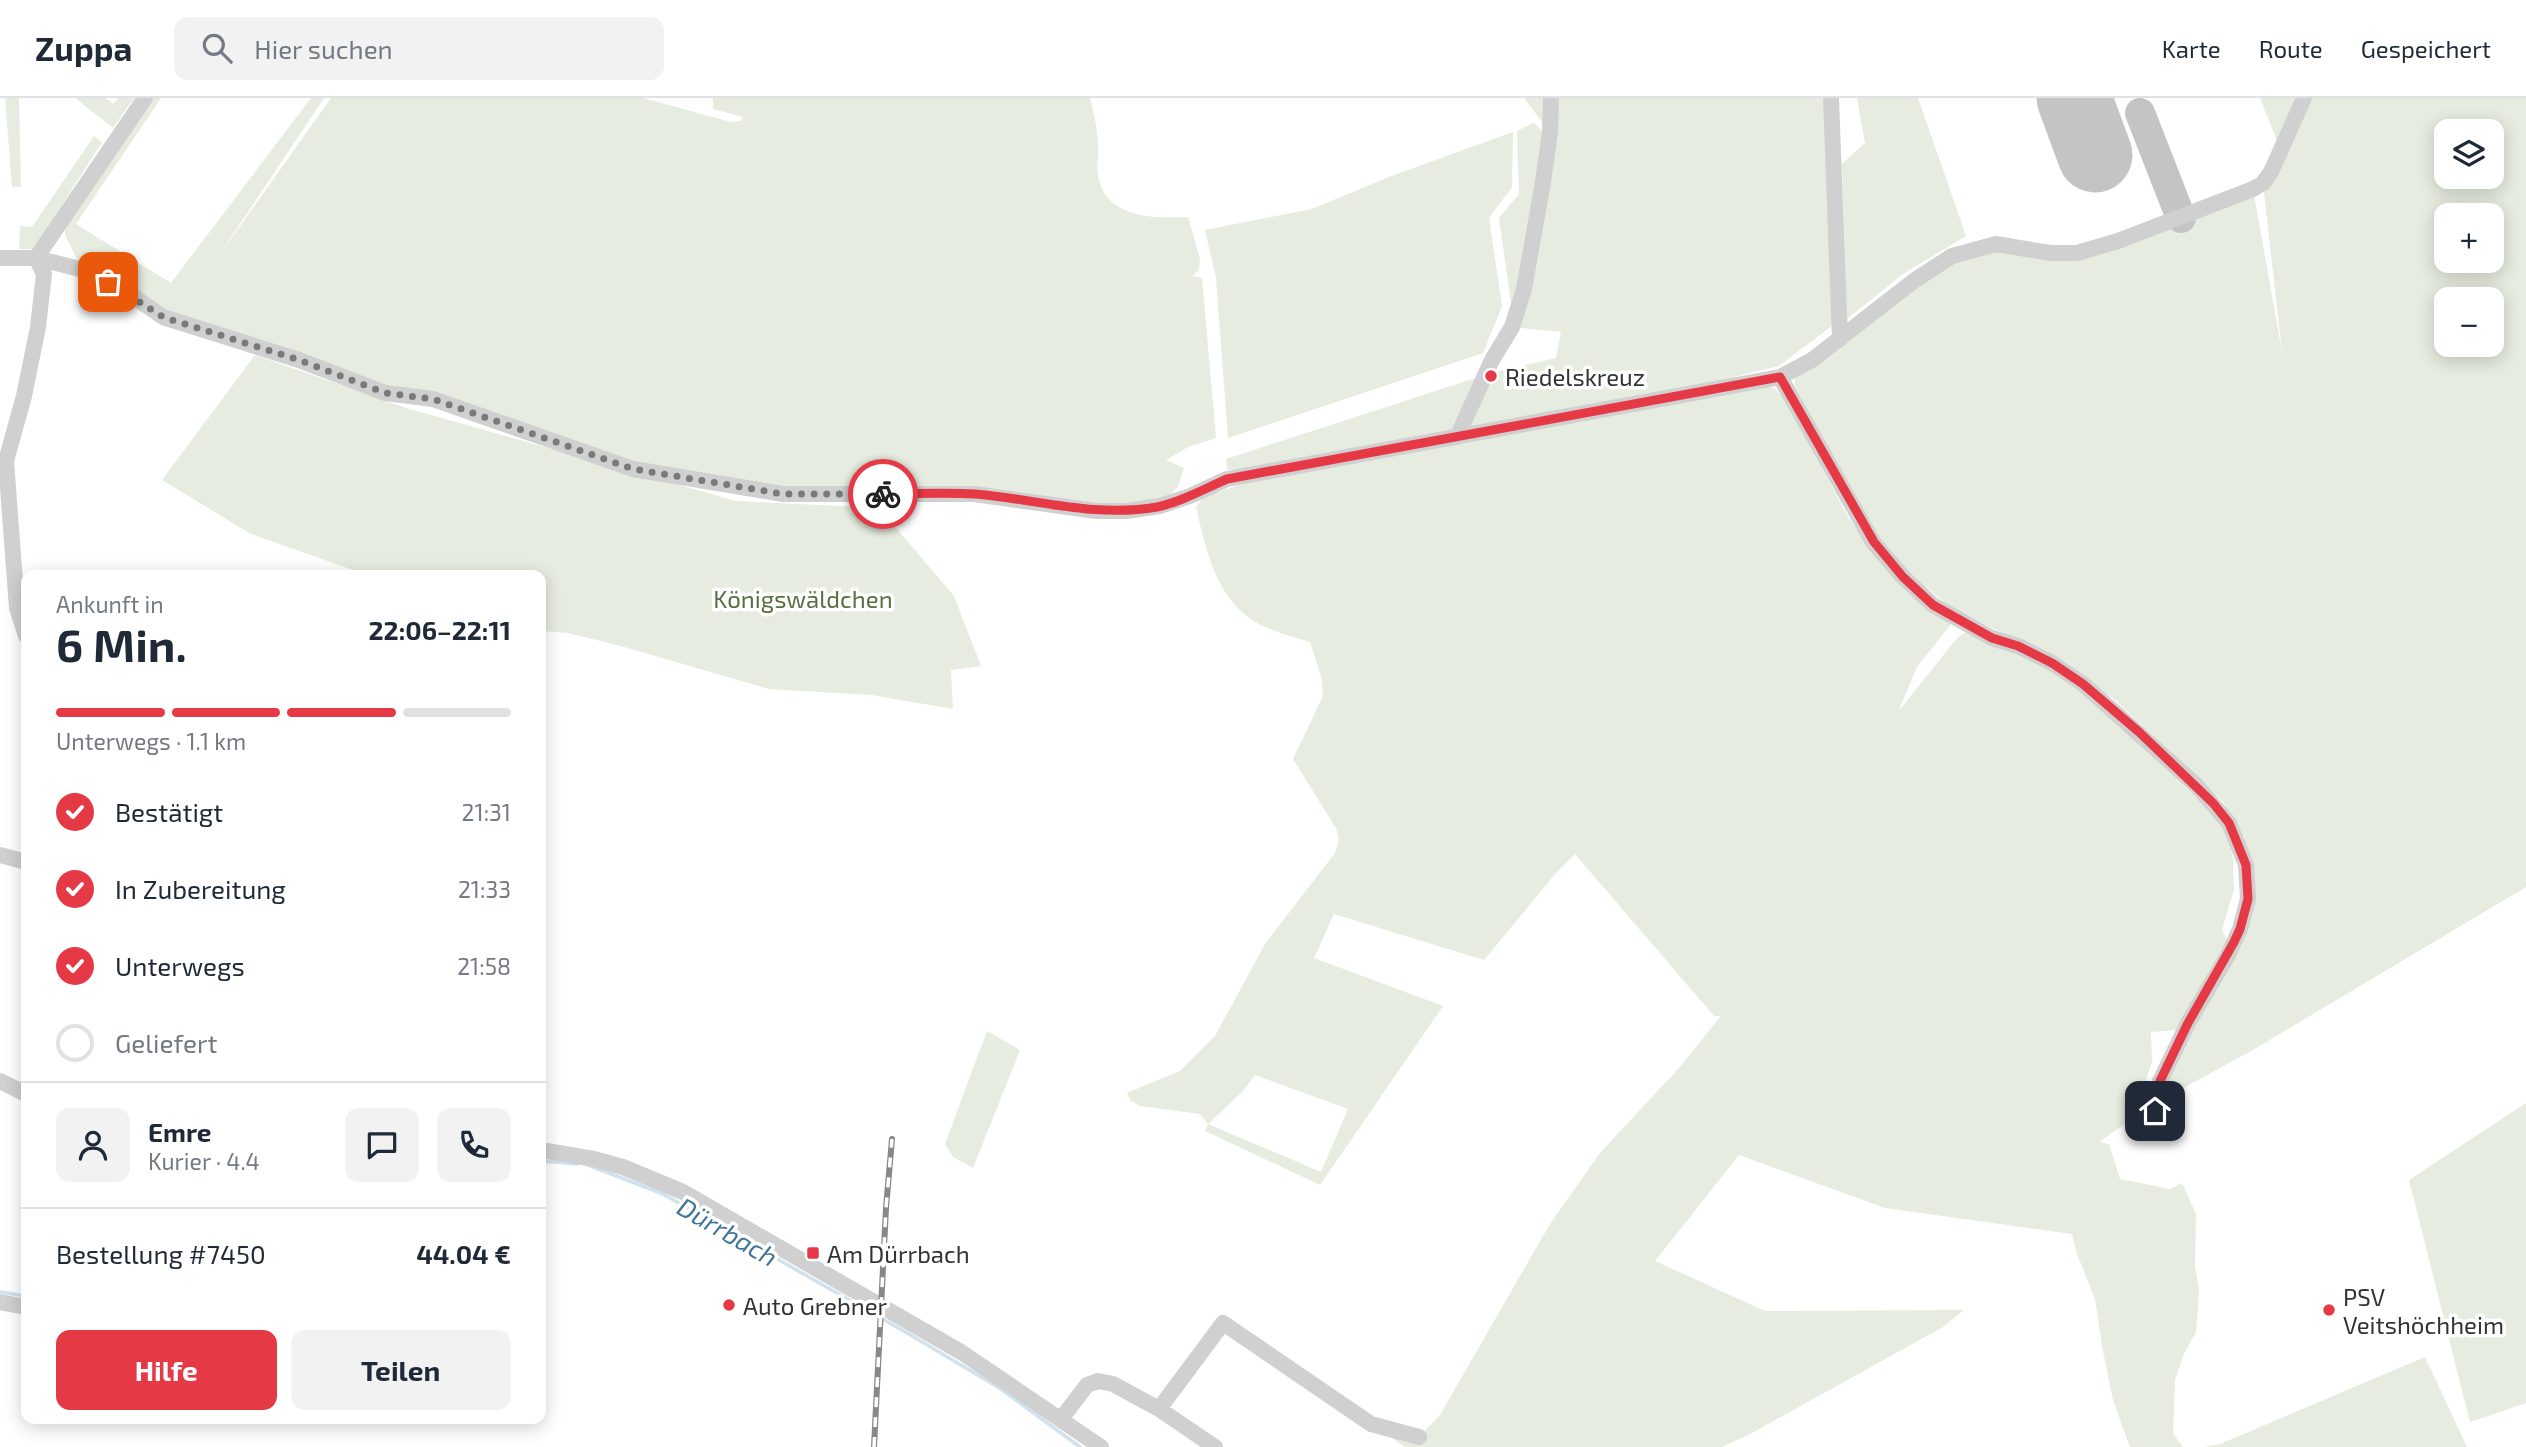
<!DOCTYPE html>
<html lang="de">
<head>
<meta charset="utf-8">
<style>
	body { margin:0; font-family:"Exo 2",sans-serif; background:#f2f2f3; color:#1f2937; height:100vh; display:flex; flex-direction:column; font-size:26px; white-space:nowrap }
	* { box-sizing:border-box; margin:0 }
	p { font-size:23px; color:#747a83 }
	.icon { flex:none; width:38px; height:38px; fill:none; stroke:currentColor; stroke-width:2; stroke-linecap:round; stroke-linejoin:round }
	.map { position:relative; flex:1; overflow:hidden }
	.side { position:absolute; left:21px; top:472px; width:525px; height:854px; display:flex; flex-direction:column; background:#fff; border-radius:14px; box-shadow:0 4px 18px #0003 }
	.side>* { flex:none }
	.buttons { position:absolute; left:2434px; top:21px; display:grid; gap:14px }
	.buttons a { display:grid; place-items:center; width:70px; height:70px; border-radius:14px; background:#fff; box-shadow:0 4px 18px #0003; font-size:35px }
	.pin { position:absolute; display:grid; place-items:center; width:60px; height:60px; color:#fff; margin:-30px; border-radius:14px; box-shadow:0 4px 10px #0006 }
	.courier { position:absolute; display:grid; place-items:center; width:70px; height:70px; margin:-35px; border:5px solid #e63946; border-radius:50%; background:#fff; color:#222; box-shadow:0 2px 9px #0007 }
	.summary em { font-style:normal; font-weight:700 }
	.summary div { display:flex; flex-direction:column-reverse }
	.summary { display:flex; align-items:center; justify-content:space-between; height:119px; padding:0 35px }
	h1 { font-size:46px; font-weight:700; line-height:52px }
	.bar { display:grid; grid-template-columns:repeat(4,1fr); gap:10px 7px; align-content:center; height:84px; padding:0 35px }
	.bar i { height:9px; border-radius:5px; background:#e0e1e3 }
	.bar .selected { background:#e63946 }
	.bar p { grid-column:span 4 }
	.line { display:flex; align-items:center; gap:18px; padding:0 35px; border-top:2px solid #e0e1e3 }
	.line div { flex:1 }
	.round { display:grid; place-items:center; flex:none; width:74px; height:74px; border-radius:14px; background:#f2f2f3 }
	ol { padding:0 35px; list-style:none }
	li { display:flex; align-items:center; gap:21px; height:77px }
	li p { margin-inline-start:auto }
	li .icon { padding:7px; border-radius:50%; background:#e63946; color:#fff; stroke-width:4 }
	li:last-child { color:#747a83 }
	li i { width:38px; height:38px; border:4px solid #e0e1e3; border-radius:50% }
	.button { display:flex; gap:14px; margin-top:auto; padding:14px 35px }
	.button a { flex:1; height:80px; border-radius:14px; background:#e63946; color:#fff; font-size:28px; font-weight:700; line-height:80px; text-align:center }
	.button a+a { background:#f2f2f3; color:#1f2937 }
	header { display:flex; align-items:center; gap:42px; box-sizing:border-box; height:98px; padding:0 35px; background:#fff; border-bottom:2px solid #e0e1e3 }
	header strong { font-size:33px }
	nav { display:flex; gap:38px; margin-inline-start:auto; font-size:24px }
	.search { width:490px; height:63px; background:#f2f2f3; display:flex; align-items:center; gap:18px; box-sizing:border-box; padding:0 24px; border-radius:14px; color:#747a83; font-size:26px }
	.map>svg:first-child { display:block }
</style>
</head>
<body>
<header>
<strong>Zuppa</strong>
<div class="search"><svg class="icon" aria-label="search" viewBox="0 0 24 24"><circle cx="10" cy="10" r="6"/><path d="M15 15l6 6"/></svg>Hier suchen</div>
<nav><a>Karte</a><a>Route</a><a>Gespeichert</a></nav>
</header>
<div class="map">
<svg width="2526" height="1349" viewBox="0 0 2526 1349">
	<rect width="100%" height="100%" fill="#fff"/>
	<!-- green -->
	<path fill="#e6ecdf" fill-rule="evenodd" d="M5,0h14l2,89h-9z
		M75,0h31l7,6 5,-6h16l-21,30z
		M145,0h16l-85,126 95,59 140,-185h13l-108,162 115,-162h312l88,24 10,-1 2,-4 -30,-8v-11h377c4,16 8,32 8,49 1,9 -2,19 0,28 6,43 56,44 90,42l12,42 -1,11 -7,6 10,2 14,160 -28,9 -22,13 18,8 -6,18 -18,20 -34,5 -152,-17h-191l-150,-25 -199,-70 -49,-6 -222,-76 -85,-56 -13,-26 -1,-17z
		M1524,0h301l12,224 -58,44 -65,16 -468,87 -19,1 -1,-11 265,-86 65,-15 5,-26 -49,-5v-17l-13,-92 20,-24 -2,-63 17,-8 8,8h7z
		M1857,0h61l48,138 -63,38 -56,45 -5,-155 23,-21z
		M2260,0h266v789l-275,164 -97,53 23,-74 -26,2 1,30 -6,18 -2,31 -45,31 10,2 11,35 50,10 12,-6 14,31 -1,51 4,26 -3,41 -12,22 -9,26 -2,54 10,13h-53l-17,-47 -11,-54 -7,-47 -19,-48 -4,-17 -187,-26 -146,-53 -84,106 110,50 199,-1 -21,17 -193,107 -28,13h-317l-34,-23 48,13 21,-22 110,-191 50,-71 79,-85 42,-52h-7l-139,-162 -19,19 -72,87 -150,-46 -20,44 129,48 -123,179 -115,-54 3,-7 -8,-10 -60,-8 -9,-5 -4,-8 53,-22 35,-35 50,-92 70,-91 4,-13 -3,-12 -43,-69 30,-63 -2,-20 -11,-34c-17,-5 -36,-10 -51,-18 -43,-23 -53,-74 -63,-117l8,-10 46,-16 179,-33 33,-4 302,-60 11,5 10,10 62,116 23,34 82,74 -35,44 -19,45 60,-75 8,-5 80,34 40,29 128,116 15,24 4,25 1,30 -12,39 6,13 16,-47 -9,-73 -12,-20 -109,-103 -49,-35 -113,-56 -45,-36 -32,-36 -14,-22 -66,-128 -1,-11 167,-120 35,-11 81,9 176,-64 29,163 -19,-169 17,-35zM2446,33h46v46h-46zM2446,117h46v46h-46zM2446,201h46v46h-46zM1255,977l93,34 -27,63 -113,-48 35,-33z
		M1513,34l-1,55 -23,31 13,88 -19,47 -255,85 -12,-160 -11,-48 107,-21 77,-32z
		M94,38l8,6 -68,107h-15l1,-23 12,1z
		M255,257l151,53 330,93 143,7 75,88 27,70 -30,4 2,39 -81,-14 -103,-6 -148,-43 -53,-13 -27,-2v-55h-171l-119,-42 -89,-54z
		M987,933l33,19 -47,118 -20,-11 -8,-13z
		M2526,1005v300l-56,19 -61,-242z
		M2425,1259l42,90h-262l15,-3z"/>
	<g fill="none" stroke-linecap="round" stroke-linejoin="round">
		<!-- stream -->
		<path stroke="#cfe2ee" stroke-width="3.5" d="M541,1063l36,3
			M588,1067l75,29 246,140 92,55 79,58
			M0,1194l26,4"/>
		<!-- taxiway -->
		<path stroke="#c4c4c4" stroke-width="30" d="M2077,10l19,-7
			M2140,15l41,105"/>
		<!-- runway -->
		<path stroke="#c4c4c4" stroke-width="75" d="M2074,0l21,57"/>
		<!-- minor -->
		<path stroke="#d0d0d0" stroke-width="16" d="M1831,0l9,241
			M0,160h36l52,13 39,21 36,25 136,43 86,33 48,6 200,70 150,25h191l122,17h30l34,-5 30,-10 37,-17 553,-102 32,-17 103,-80 37,-24 44,-12 54,9h27l41,-12 135,-52 10,-6 8,-11 33,-74
			M36,160l109,-160
			M1780,279l93,165 30,35 30,28 59,33 26,8 34,17 31,21 112,100 34,39 17,42 2,34 -8,30 -12,26 -40,68 -28,58 -5,30
			M1457,339l35,-77 20,-33 12,-38 19,-107 7,-50 1,-34
			M26,538l-9,-28 -11,-147 18,-65 14,-69 6,-53 -8,-16
			M0,757l26,7
			M0,983l26,13
			M541,1052l53,9 29,8 60,25 278,160 140,95
			M0,1204l26,5
			M1159,1311l64,-86 148,101 48,13
			M1061,1321l26,-34 11,-4 15,3 46,25 56,38"/>
		<defs>
			<path id="rail" d="M874,1349l12,-239 6,-69"/>
		</defs>
		<!-- rail casing -->
		<use href="#rail" stroke="#888" stroke-width="6"/>
		<!-- rail -->
		<use href="#rail" stroke="#fff" stroke-width="3.5" stroke-dasharray="10" stroke-linecap="butt"/>
	</g>
	<g fill="none" stroke-linecap="round" stroke-linejoin="round">
		<!-- done -->
		<path stroke="#7a7a7a" stroke-width="7" stroke-dasharray="0 12.6" d="M108,184l55,35 136,43 86,33 48,6 200,70 150,25h100"/>
		<!-- route -->
		<path stroke="#e63946" stroke-width="9" d="M883,396c30,0 62,-2 92,0 61,5 120,24 182,13 24,-5 47,-18 70,-28l553,-102 94,165 29,35 30,28 59,33 26,8 34,17 31,21 56,48 74,71 16,20 17,42 2,34 -8,30 -6,13 -46,81 -28,58 -5,30"/>
	</g>
	<!-- markers -->
	<g fill="#e63946" stroke="#fff" stroke-width="2.5">
		<circle cx="1491" cy="278" r="7"/>
		<rect x="806" y="1148" width="14" height="14" rx="3.5"/>
		<circle cx="729" cy="1207" r="7"/>
		<circle cx="2329" cy="1212" r="7"/>
	</g>
	<g text-anchor="middle" dominant-baseline="central" stroke-width="7" stroke-linejoin="round" paint-order="stroke">
		<!-- poi labels -->
		<g font-size="24" fill="#333" stroke="#fff" text-anchor="start">
			<text x="1505" y="278">Riedelskreuz</text>
			<text x="827" y="1155">Am Dürrbach</text>
			<text x="2343" y="1198">PSV<tspan x="2343" dy="28">Veitshöchheim</tspan></text>
			<text x="743" y="1207">Auto Grebner</text>
		</g>
		<!-- park labels -->
		<g font-size="24" fill="#56703f" stroke="#fff">
			<text x="803" y="500">Königswäldchen</text>
		</g>
		<!-- water labels -->
		<g font-size="26" font-style="italic" fill="#3f7597" stroke="#fff">
			<text transform="translate(728 1133) rotate(30)">Dürrbach</text>
		</g>
	</g>
</svg>
<div class="buttons">
<a><svg class="icon" aria-label="layers" viewBox="0 0 24 24"><path d="M12 4l9 5-9 5-9-5zM3 14l9 5 9-5"/></svg></a>
<a>+</a>
<a>−</a>
</div>
<div class="pin" style="left:108px;top:184px;background:#ea580c"><svg class="icon" aria-label="bag" viewBox="0 0 24 24"><path d="M5 8h14l-1 12H6zM9 8a3 3 0 0 1 6 0"/></svg></div>
<div class="pin" style="left:2155px;top:1013px;background:#1f2937"><svg class="icon" aria-label="home" viewBox="0 0 24 24"><path d="M3 11l9-7 9 7M6 9v11h12V9"/></svg></div>
<div class="courier" style="left:883px;top:396px"><svg class="icon" aria-label="bike" viewBox="0 0 24 24"><circle cx="6" cy="16" r="4"/><circle cx="18" cy="16" r="4"/><path d="M6 16l4-8h5l3 8M10 8l3 8H6M13 5h3"/></svg></div>
<section class="side">
<div class="summary"><div><h1>6 Min.</h1><p>Ankunft in</p></div><em>22:06–22:11</em></div>
<div class="bar"><i class="selected"></i><i class="selected"></i><i class="selected"></i><i></i><p>Unterwegs · 1.1 km</p></div>
<ol>
<li><svg class="icon" aria-label="check" viewBox="0 0 24 24"><path d="M5 12l5 5 9-10"/></svg>Bestätigt<p>21:31</p></li>
<li><svg class="icon" aria-label="check" viewBox="0 0 24 24"><path d="M5 12l5 5 9-10"/></svg>In Zubereitung<p>21:33</p></li>
<li><svg class="icon" aria-label="check" viewBox="0 0 24 24"><path d="M5 12l5 5 9-10"/></svg>Unterwegs<p>21:58</p></li>
<li><i></i>Geliefert</li>
</ol>
<div class="line" style="height:126px"><a class="round"><svg class="icon" aria-label="person" viewBox="0 0 24 24"><circle cx="12" cy="8" r="4"/><path d="M4 21q1-7 8-7t8 7"/></svg></a><div><b>Emre</b><p>Kurier · 4.4</p></div><a class="round"><svg class="icon" aria-label="chat" viewBox="0 0 24 24"><path d="M4 5h16v11H9l-5 4z"/></svg></a><a class="round"><svg class="icon" aria-label="phone" viewBox="0 0 24 24"><path d="M5 4h4l2 5-3 2q2 4 5 5l2-3 5 2v4C11 20 4 13 5 4z"/></svg></a></div>
<div class="line" style="height:91px"><div>Bestellung #7450</div><b>44.04 €</b></div>
<div class="button"><a>Hilfe</a><a>Teilen</a></div>
</section>
</div>
</body>
</html>
